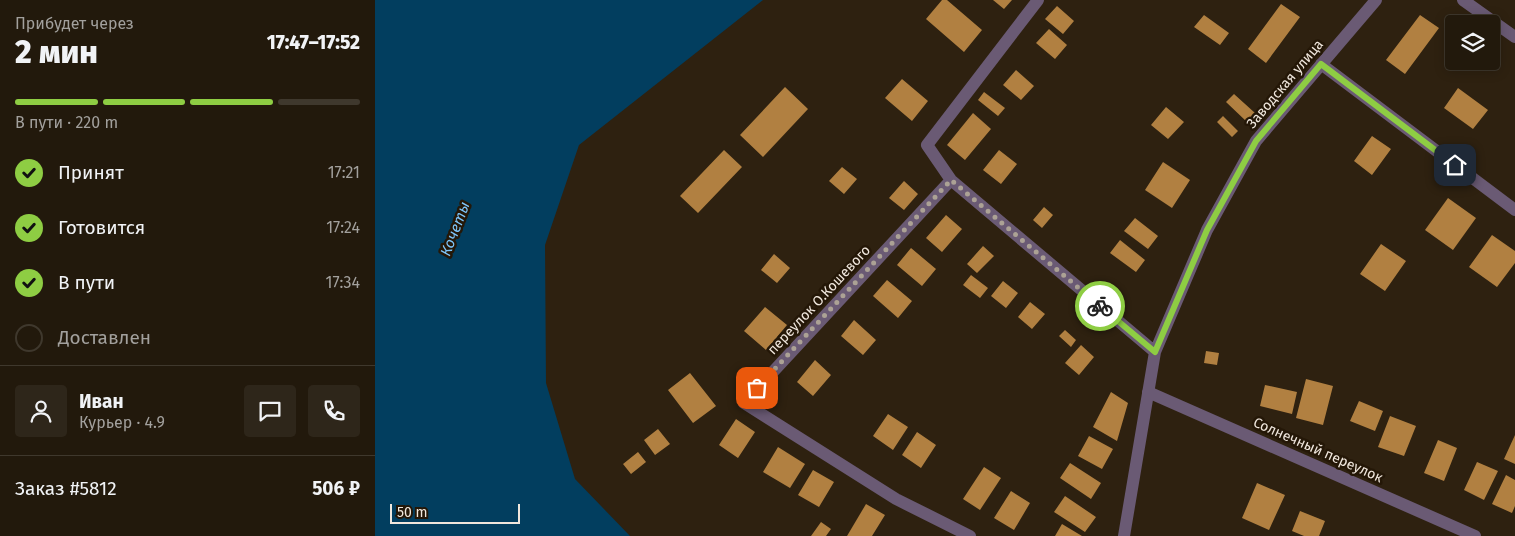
<!DOCTYPE html>
<html lang="ru">
<head>
<meta charset="utf-8">
<style>
	body { margin:0; font-family:"Fira Sans",sans-serif; background:#2e261a; color:#f1f3f6; height:100vh; display:flex; flex-direction:column; font-size:19px; white-space:nowrap }
	* { box-sizing:border-box; margin:0 }
	p { font-size:16px; color:#a2a09d }
	.icon { flex:none; width:28px; height:28px; fill:none; stroke:currentColor; stroke-width:2; stroke-linecap:round; stroke-linejoin:round }
	.map { position:relative; flex:1; overflow:hidden }
	.details { display:flex; flex-direction:column; background:#22190c; width:375px }
	.details>* { flex:none }
	.tools { position:absolute; left:1070px; top:15px; display:grid; gap:10px }
	.tools a { display:grid; place-items:center; width:55px; height:55px; border-radius:5px; background:#22190c; box-shadow:0 2px 12px #0003,0 0 0 1px #3f382d; font-size:25px }
	.scale { position:absolute; left:15px; bottom:12px; width:130px; box-sizing:border-box; padding-left:5px; border:2px solid #f0e7dd; border-top:0; font-size:14px; line-height:18px; white-space:nowrap; color:#f0e7dd; -webkit-text-stroke:4px #241707; paint-order:stroke }
	.pin { position:absolute; display:grid; place-items:center; width:42px; height:42px; color:#fff; margin:-21px; border-radius:10px; box-shadow:0 2px 8px #0006 }
	.courier { position:absolute; display:grid; place-items:center; width:50px; height:50px; margin:-25px; border:4px solid #8ecd43; border-radius:50%; background:#fff; color:#222; box-shadow:0 1px 6px #0007 }
	.summary em { font-style:normal; font-weight:800 }
	.summary div { display:flex; flex-direction:column-reverse }
	.summary { display:flex; align-items:center; justify-content:space-between; height:85px; padding:0 15px }
	h1 { font-size:32px; font-weight:800; line-height:38px }
	.bar { display:grid; grid-template-columns:repeat(4,1fr); gap:8px 5px; align-content:center; height:60px; padding:0 15px }
	.bar i { height:6px; border-radius:4px; background:#3f382d }
	.bar .current { background:#8ecd43 }
	.bar p { grid-column:span 4 }
	.line { display:flex; align-items:center; gap:12px; padding:0 15px; border-top:1px solid #3f382d }
	.line div { flex:1 }
	.round { display:grid; place-items:center; flex:none; width:52px; height:52px; border-radius:5px; background:#2e261a }
	ol { padding:0 15px; list-style:none }
	li { display:flex; align-items:center; gap:15px; height:55px }
	li p { margin-inline-start:auto }
	li .icon { padding:5px; border-radius:50%; background:#8ecd43; color:#111; stroke-width:4 }
	li:last-child { color:#a2a09d }
	li i { width:28px; height:28px; border:2px solid #3f382d; border-radius:50% }
	main { display:flex; flex:1; min-height:0 }
	.map>svg:first-child { display:block }
</style>
</head>
<body>
<main>
<section class="details">
<div class="summary"><div><h1>2 мин</h1><p>Прибудет через</p></div><em>17:47–17:52</em></div>
<div class="bar"><i class="current"></i><i class="current"></i><i class="current"></i><i></i><p>В пути · 220 m</p></div>
<ol>
<li><svg class="icon" aria-label="check" viewBox="0 0 24 24"><path d="M5 12l5 5 9-10"/></svg>Принят<p>17:21</p></li>
<li><svg class="icon" aria-label="check" viewBox="0 0 24 24"><path d="M5 12l5 5 9-10"/></svg>Готовится<p>17:24</p></li>
<li><svg class="icon" aria-label="check" viewBox="0 0 24 24"><path d="M5 12l5 5 9-10"/></svg>В пути<p>17:34</p></li>
<li><i></i>Доставлен</li>
</ol>
<div class="line" style="height:90px"><a class="round"><svg class="icon" aria-label="person" viewBox="0 0 24 24"><circle cx="12" cy="8" r="4"/><path d="M4 21q1-7 8-7t8 7"/></svg></a><div><b>Иван</b><p>Курьер · 4.9</p></div><a class="round"><svg class="icon" aria-label="chat" viewBox="0 0 24 24"><path d="M4 5h16v11H9l-5 4z"/></svg></a><a class="round"><svg class="icon" aria-label="phone" viewBox="0 0 24 24"><path d="M5 4h4l2 5-3 2q2 4 5 5l2-3 5 2v4C11 20 4 13 5 4z"/></svg></a></div>
<div class="line" style="height:65px"><div>Заказ #5812</div><b>506 ₽</b></div>
</section>
<div class="map">
<svg width="1140" height="536" viewBox="0 0 1140 536">
	<rect width="100%" height="100%" fill="#2e2110"/>
	<!-- water -->
	<path fill="#023e5f" d="M0,0h388l-184,145 -34,100 1,138 29,96 55,57h-255z"/>
	<!-- building -->
	<path fill="#b18041" d="M567,0h5l35,30 -18,22 -38,-33z
		M618,0h19l-8,9z
		M906,4l19,13 -34,46 -18,-14z
		M682,6l17,15 -11,13 -18,-15z
		M829,15l25,18 -9,12 -26,-18z
		M1045,15l19,13 -34,46 -19,-14z
		M674,29l18,16 -12,14 -19,-16z
		M641,70l18,16 -13,14 -18,-15z
		M527,79l26,22 -16,20 -27,-23z
		M410,87l23,22 -45,48 -23,-22z
		M1083,88l30,22 -15,19 -29,-21z
		M609,92l21,16 -7,8 -20,-16z
		M859,94l21,19 -8,9 -21,-20z
		M791,107l18,15 -16,17 -17,-14z
		M598,113l18,16 -26,31 -18,-15z
		M848,116l15,15 -6,6 -15,-15z
		M997,136l19,13 -19,26 -18,-14z
		M349,150l18,17 -44,46 -18,-17z
		M624,150l18,14 -16,20 -18,-14z
		M788,162l27,18 -18,28 -27,-18z
		M467,167l15,12 -13,15 -15,-13z
		M529,181l14,13 -14,16 -15,-12z
		M1073,198l28,20 -23,32 -28,-20z
		M669,207l9,8 -11,13 -9,-8z
		M571,215l16,14 -20,23 -16,-14z
		M760,218l23,18 -10,13 -24,-18z
		M1117,235l23,16v12l-18,24 -28,-20z
		M745,240l25,20 -9,12 -26,-19z
		M1006,244l25,17 -21,30 -25,-17z
		M608,246l11,10 -17,17 -10,-9z
		M536,248l25,21 -14,17 -25,-21z
		M399,254l16,14 -13,15 -16,-13z
		M596,275l17,13 -8,10 -17,-13z
		M512,280l25,21 -14,17 -25,-22z
		M628,281l15,12 -12,15 -15,-12z
		M655,302l15,12 -13,15 -14,-12z
		M390,307l22,18 -21,25 -22,-19z
		M479,320l22,20 -13,15 -22,-19z
		M690,330l11,10 -5,7 -12,-11z
		M706,345l13,12 -15,18 -14,-12z
		M831,351l13,2 -2,12 -13,-2z
		M440,360l16,15 -18,21 -16,-14z
		M315,373l26,33 -23,17 -25,-33z
		M931,379l27,7 -10,39 -27,-7z
		M890,385l32,7 -5,22 -32,-8z
		M736,392l17,11 -11,38 -24,-14z
		M984,401l24,10 -8,20 -25,-10z
		M513,414l20,13 -15,23 -20,-14z
		M1015,416l26,10 -12,30 -26,-9z
		M361,419l19,13 -17,26 -19,-13z
		M283,429l12,15 -15,11 -11,-15z
		M542,432l19,13 -15,23 -19,-13z
		M1140,435v29l-11,-5z
		M714,436l24,13 -11,20 -24,-13z
		M1063,440l19,8 -13,33 -20,-8z
		M403,447l27,17 -15,24 -27,-16z
		M263,452l8,10 -15,12 -8,-10z
		M1102,462l21,9 -14,29 -20,-10z
		M695,463l31,20 -10,16 -31,-21z
		M609,467l17,11 -21,32 -17,-11z
		M438,470l21,12 -15,25 -21,-12z
		M1131,475l9,5v26l-3,7 -20,-9z
		M882,483l28,12 -16,35 -27,-12z
		M636,491l19,12 -16,27 -20,-12z
		M690,496l31,21 -11,15 -31,-20z
		M491,504l19,11 -13,21h-25z
		M925,511l25,10 -6,15h-15l-12,-5z
		M446,522l10,7 -5,7h-15z
		M687,524l20,12h-27z"/>
	<g fill="none" stroke-linecap="round" stroke-linejoin="round">
		<!-- minor -->
		<path stroke="#6a5a74" stroke-width="12" d="M663,0l-111,145 24,35 204,172
			M1088,0l52,37
			M946,64l194,146
			M576,180l-207,223 152,96 74,37
			M773,392l327,144
			M749,536l31,-184 52,-122 49,-89 120,-141"/>
	</g>
	<g fill="none" stroke-linecap="round" stroke-linejoin="round">
		<!-- done -->
		<path stroke="#aca295" stroke-width="5" stroke-dasharray="0 9" d="M382,388l194,-208 149,126"/>
		<!-- route -->
		<path stroke="#8ecd43" stroke-width="6" d="M725,306l55,46 52,-122 49,-89 65,-77 134,101"/>
	</g>
	<g text-anchor="middle" dominant-baseline="central" stroke-width="5" stroke-linejoin="round" paint-order="stroke">
		<!-- street labels -->
		<g font-size="14" fill="#f0e7dd" stroke="#241707">
			<text transform="translate(910 84) rotate(-50)">Заводская улица</text>
			<text transform="translate(444 300) rotate(-47)">переулок О.Кошевого</text>
			<text transform="translate(943 450) rotate(24)">Солнечный переулок</text>
		</g>
		<!-- water labels -->
		<g font-size="15" font-style="italic" fill="#7ec6fb" stroke="#241707">
			<text transform="translate(80 229) rotate(-69)">Кочеты</text>
		</g>
	</g>
</svg>
<div class="tools">
<a><svg class="icon" aria-label="layers" viewBox="0 0 24 24"><path d="M12 4l9 5-9 5-9-5zM3 14l9 5 9-5"/></svg></a>
</div>
<div class="scale">50 m</div>
<div class="pin" style="left:382px;top:388px;background:#ea580c"><svg class="icon" aria-label="bag" viewBox="0 0 24 24"><path d="M5 8h14l-1 12H6zM9 8a3 3 0 0 1 6 0"/></svg></div>
<div class="pin" style="left:1080px;top:165px;background:#1f2937"><svg class="icon" aria-label="home" viewBox="0 0 24 24"><path d="M3 11l9-7 9 7M6 9v11h12V9"/></svg></div>
<div class="courier" style="left:725px;top:306px"><svg class="icon" aria-label="bike" viewBox="0 0 24 24"><circle cx="6" cy="16" r="4"/><circle cx="18" cy="16" r="4"/><path d="M6 16l4-8h5l3 8M10 8l3 8H6M13 5h3"/></svg></div>
</div>
</main>
</body>
</html>
